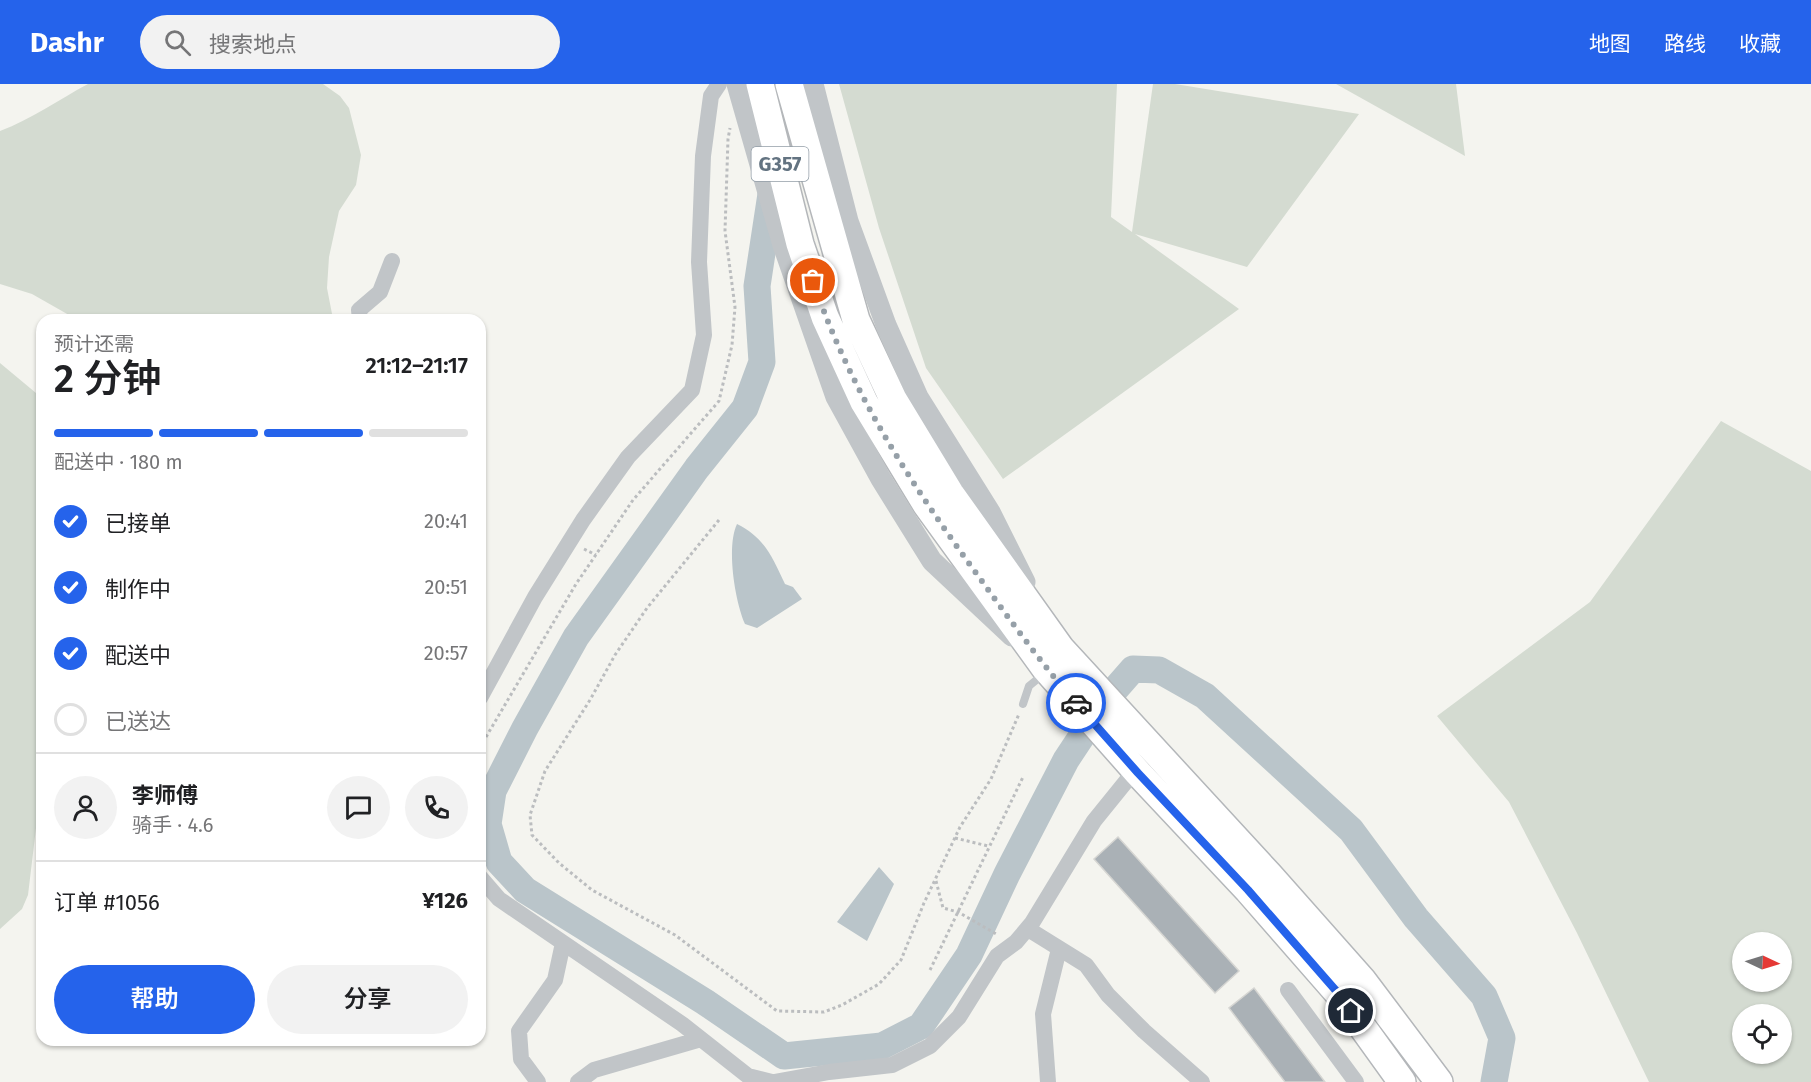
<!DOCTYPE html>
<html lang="zh">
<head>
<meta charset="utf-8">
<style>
	body { margin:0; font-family:"Fira Sans","Noto Sans SC",sans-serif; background:#f2f2f2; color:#202124; height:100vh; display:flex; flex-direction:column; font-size:22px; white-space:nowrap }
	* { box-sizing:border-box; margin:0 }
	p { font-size:20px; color:#757577 }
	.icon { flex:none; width:33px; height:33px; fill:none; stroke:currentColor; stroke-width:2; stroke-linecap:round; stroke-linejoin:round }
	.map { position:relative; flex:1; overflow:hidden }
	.sheet { position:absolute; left:36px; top:230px; width:450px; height:732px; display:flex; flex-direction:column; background:#fff; border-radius:18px; box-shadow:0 2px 4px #0004 }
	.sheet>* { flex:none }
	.needle { width:39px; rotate:94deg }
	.buttons { position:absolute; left:1732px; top:848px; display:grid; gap:12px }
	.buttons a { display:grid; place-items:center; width:60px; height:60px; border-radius:50%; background:#fff; box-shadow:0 2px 4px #0004; font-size:30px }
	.pin { position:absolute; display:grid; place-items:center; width:51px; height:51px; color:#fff; margin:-26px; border:3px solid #fff; border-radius:50%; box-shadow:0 2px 6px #0007 }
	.courier { position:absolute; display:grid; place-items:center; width:60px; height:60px; margin:-30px; border:4px solid #2563eb; border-radius:50%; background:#fff; color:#222; box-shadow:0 2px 8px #0007 }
	.headline em { font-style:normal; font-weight:600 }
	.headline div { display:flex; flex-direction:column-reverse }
	.headline { display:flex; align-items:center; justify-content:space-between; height:102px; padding:0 18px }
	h1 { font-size:39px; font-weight:600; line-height:45px }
	.bar { display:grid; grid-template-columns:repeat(4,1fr); gap:9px 6px; align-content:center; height:72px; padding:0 18px }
	.bar i { height:8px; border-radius:4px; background:#e0e0e0 }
	.bar .on { background:#2563eb }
	.bar p { grid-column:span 4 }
	.line { display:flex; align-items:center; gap:15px; padding:0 18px; border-top:2px solid #e0e0e0 }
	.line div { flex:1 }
	.round { display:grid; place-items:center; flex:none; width:63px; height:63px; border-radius:32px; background:#f2f2f2 }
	ol { padding:0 18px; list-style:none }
	li { display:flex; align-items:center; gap:18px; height:66px }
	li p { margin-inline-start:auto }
	li .icon { padding:6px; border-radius:50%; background:#2563eb; color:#fff; stroke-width:4 }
	li:last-child { color:#757577 }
	li i { width:33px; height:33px; border:3px solid #e0e0e0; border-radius:50% }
	.cta { display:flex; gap:12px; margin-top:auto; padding:12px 18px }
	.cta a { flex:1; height:69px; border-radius:36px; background:#2563eb; color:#fff; font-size:24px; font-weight:600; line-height:69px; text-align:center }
	.cta a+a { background:#f2f2f2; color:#202124 }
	header { display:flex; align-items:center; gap:36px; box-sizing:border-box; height:84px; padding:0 30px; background:#2563eb; color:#fff }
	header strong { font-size:28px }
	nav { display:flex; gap:33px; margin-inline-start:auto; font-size:21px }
	.search { width:420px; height:54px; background:#f2f2f2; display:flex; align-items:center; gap:15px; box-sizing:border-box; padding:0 21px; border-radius:33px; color:#757577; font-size:22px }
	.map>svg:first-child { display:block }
</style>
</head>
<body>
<header>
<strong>Dashr</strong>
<div class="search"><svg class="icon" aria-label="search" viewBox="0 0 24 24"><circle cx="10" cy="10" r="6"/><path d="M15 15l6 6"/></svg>搜索地点</div>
<nav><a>地图</a><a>路线</a><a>收藏</a></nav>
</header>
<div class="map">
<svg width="1811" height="998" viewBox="0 0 1811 998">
	<rect width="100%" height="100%" fill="#f4f4ef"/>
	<!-- green -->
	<path fill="#d4dbd1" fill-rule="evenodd" d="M88,0h235l17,12 9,12 12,47 -5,30 -17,26 -10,46 -2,31 6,31h-257l-44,-25 -32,-10v-153c32,-12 58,-31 88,-47z
		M839,0h278l-6,133 21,15 21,-148h22l184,30 -112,153 -112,-33 104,75 -236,170 -77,-111 -47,-140z
		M1336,0h120l9,72z
		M0,279l42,35v380l-14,117 -6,14 -22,20z
		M1721,337l90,50v611h-162l-72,-149 -68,-131 -72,-86 153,-114zM1743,858h39v39h-39zM1743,930h39v39h-39z"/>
	<!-- water -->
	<path fill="#bac5ca" d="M737,440c28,14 35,33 48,60l8,3 9,12 -45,29 -12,-4c-10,-23 -19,-77 -8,-100z
		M879,783l15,17 -27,57 -30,-19z"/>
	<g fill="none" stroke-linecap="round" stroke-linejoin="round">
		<!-- river -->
		<path stroke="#bac5ca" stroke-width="27" d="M800,15l-29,95 -14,92 5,76 -17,46 -48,60 -121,169 -51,91 -32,63 -5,33 11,38 26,28 180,112 79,54 98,-10 39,-20 48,-71 38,-81 59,-114 39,-59 28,-32 26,1 46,26 146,134 65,88 68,78 18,42 -8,44"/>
	</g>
	<!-- building -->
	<path fill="#aab1b6" stroke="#d5d5d2" stroke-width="1.5" d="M1118,753l121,134 -24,22 -121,-134z
		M1254,904l71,94h-40l-56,-74z"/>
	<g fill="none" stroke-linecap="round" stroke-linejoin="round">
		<defs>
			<path id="trunk" d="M760,0l40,160 25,73 39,85 62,102 119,164 93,105 110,117 90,103 64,89
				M789,0l67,236 37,79 57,94 111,156 208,226 94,106 76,101"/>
		</defs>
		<!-- trunk casing -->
		<use href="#trunk" stroke="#b4b7ba" stroke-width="30"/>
		<!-- path -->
		<path stroke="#bbbdbf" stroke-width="3" stroke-dasharray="3 3" stroke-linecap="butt" d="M719,436l-72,88 -32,47 -25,45 -45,71 -15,44 2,20 27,28 33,27 83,45 102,76 47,1 18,-7 37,-21 22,-24 23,-57 36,-76 31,-48 28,-65
			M584,465l12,6
			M486,653l90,-153 57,-84 86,-99 13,-56 3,-38 -10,-76 3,-92 2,-11
			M955,754l33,8
			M936,797l7,27 15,4 40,23
			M930,886l93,-193"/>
		<!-- service -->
		<path stroke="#c1c5c8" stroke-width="8" d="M1023,620l6,-18 16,-13"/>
		<!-- minor -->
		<path stroke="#c1c5c8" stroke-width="16" d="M360,236l-1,-10 21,-18 12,-31
			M480,614l55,-101 48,-77 45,-63 64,-67 12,-55 -5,-73 4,-106 8,-60 8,-12
			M480,793l19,22 183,125 66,52 24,6
			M1028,845l58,36 22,30 36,36 58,51
			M1288,906l68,92
			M538,998l-17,-23 -2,-28 36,-51 8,-37
			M578,998l16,-12 107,-31
			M774,998l55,-10 63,-7 38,-19 29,-29 38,-61 19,-14 16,-19 62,-102 34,-42 10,-6
			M1048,998l-5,-68 16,-65"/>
		<!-- tertiary -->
		<path stroke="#c1c5c8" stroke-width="21" d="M737,0l46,161 53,152 45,82 51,82 80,75
			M813,0l35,137 38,104 32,72 72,115 35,70"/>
		<!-- trunk -->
		<use href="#trunk" stroke="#fff" stroke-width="27"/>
	</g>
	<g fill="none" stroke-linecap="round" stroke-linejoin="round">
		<!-- done -->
		<path stroke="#96a0a8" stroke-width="6" stroke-dasharray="0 10.8" d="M813,197c37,110 98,203 166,296 31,43 62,86 97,126"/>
		<!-- route -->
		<path stroke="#2563eb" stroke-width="8" d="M1076,619l62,70 110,117 90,103 13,18"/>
	</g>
	<g text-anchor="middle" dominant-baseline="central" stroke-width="6" stroke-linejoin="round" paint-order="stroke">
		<!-- shield labels -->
		<rect fill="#fff" stroke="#929da7" stroke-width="1.5" x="751.5" y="63" width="57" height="34" rx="4.5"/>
		<g font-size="20" font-weight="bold" fill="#637381">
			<text x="780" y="80">G357</text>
		</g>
	</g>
</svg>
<div class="buttons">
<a><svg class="needle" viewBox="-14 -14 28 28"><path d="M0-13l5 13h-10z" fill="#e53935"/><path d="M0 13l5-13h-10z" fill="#757577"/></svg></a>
<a><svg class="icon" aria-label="locate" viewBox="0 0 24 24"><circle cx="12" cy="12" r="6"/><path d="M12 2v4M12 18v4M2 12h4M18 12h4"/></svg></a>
</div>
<div class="pin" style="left:813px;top:197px;background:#ea580c"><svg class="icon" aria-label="bag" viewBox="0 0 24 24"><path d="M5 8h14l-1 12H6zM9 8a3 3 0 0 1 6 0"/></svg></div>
<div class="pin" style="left:1351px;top:927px;background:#1f2937"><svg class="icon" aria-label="home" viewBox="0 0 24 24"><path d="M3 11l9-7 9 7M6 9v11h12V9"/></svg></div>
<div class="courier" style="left:1076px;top:619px"><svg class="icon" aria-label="car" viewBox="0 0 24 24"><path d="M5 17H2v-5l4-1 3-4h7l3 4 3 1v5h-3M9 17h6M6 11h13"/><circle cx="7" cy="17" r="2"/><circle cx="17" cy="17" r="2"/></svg></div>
<section class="sheet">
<div class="headline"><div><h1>2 分钟</h1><p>预计还需</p></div><em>21:12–21:17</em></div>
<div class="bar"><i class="on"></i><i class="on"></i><i class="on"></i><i></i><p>配送中 · 180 m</p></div>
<ol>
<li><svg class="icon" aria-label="check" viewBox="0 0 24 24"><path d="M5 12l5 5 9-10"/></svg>已接单<p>20:41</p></li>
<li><svg class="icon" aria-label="check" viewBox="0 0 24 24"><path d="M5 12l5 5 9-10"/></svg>制作中<p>20:51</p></li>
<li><svg class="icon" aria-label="check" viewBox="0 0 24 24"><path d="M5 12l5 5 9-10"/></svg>配送中<p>20:57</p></li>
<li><i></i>已送达</li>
</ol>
<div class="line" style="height:108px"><a class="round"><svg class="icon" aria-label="person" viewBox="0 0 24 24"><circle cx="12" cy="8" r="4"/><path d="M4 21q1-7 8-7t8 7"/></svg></a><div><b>李师傅</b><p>骑手 · 4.6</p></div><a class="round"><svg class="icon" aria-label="chat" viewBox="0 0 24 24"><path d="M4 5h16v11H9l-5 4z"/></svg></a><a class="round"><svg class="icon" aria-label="phone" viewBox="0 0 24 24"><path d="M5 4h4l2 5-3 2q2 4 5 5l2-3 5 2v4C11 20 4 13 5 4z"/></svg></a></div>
<div class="line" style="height:78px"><div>订单 #1056</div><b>¥126</b></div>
<div class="cta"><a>帮助</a><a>分享</a></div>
</section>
</div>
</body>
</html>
